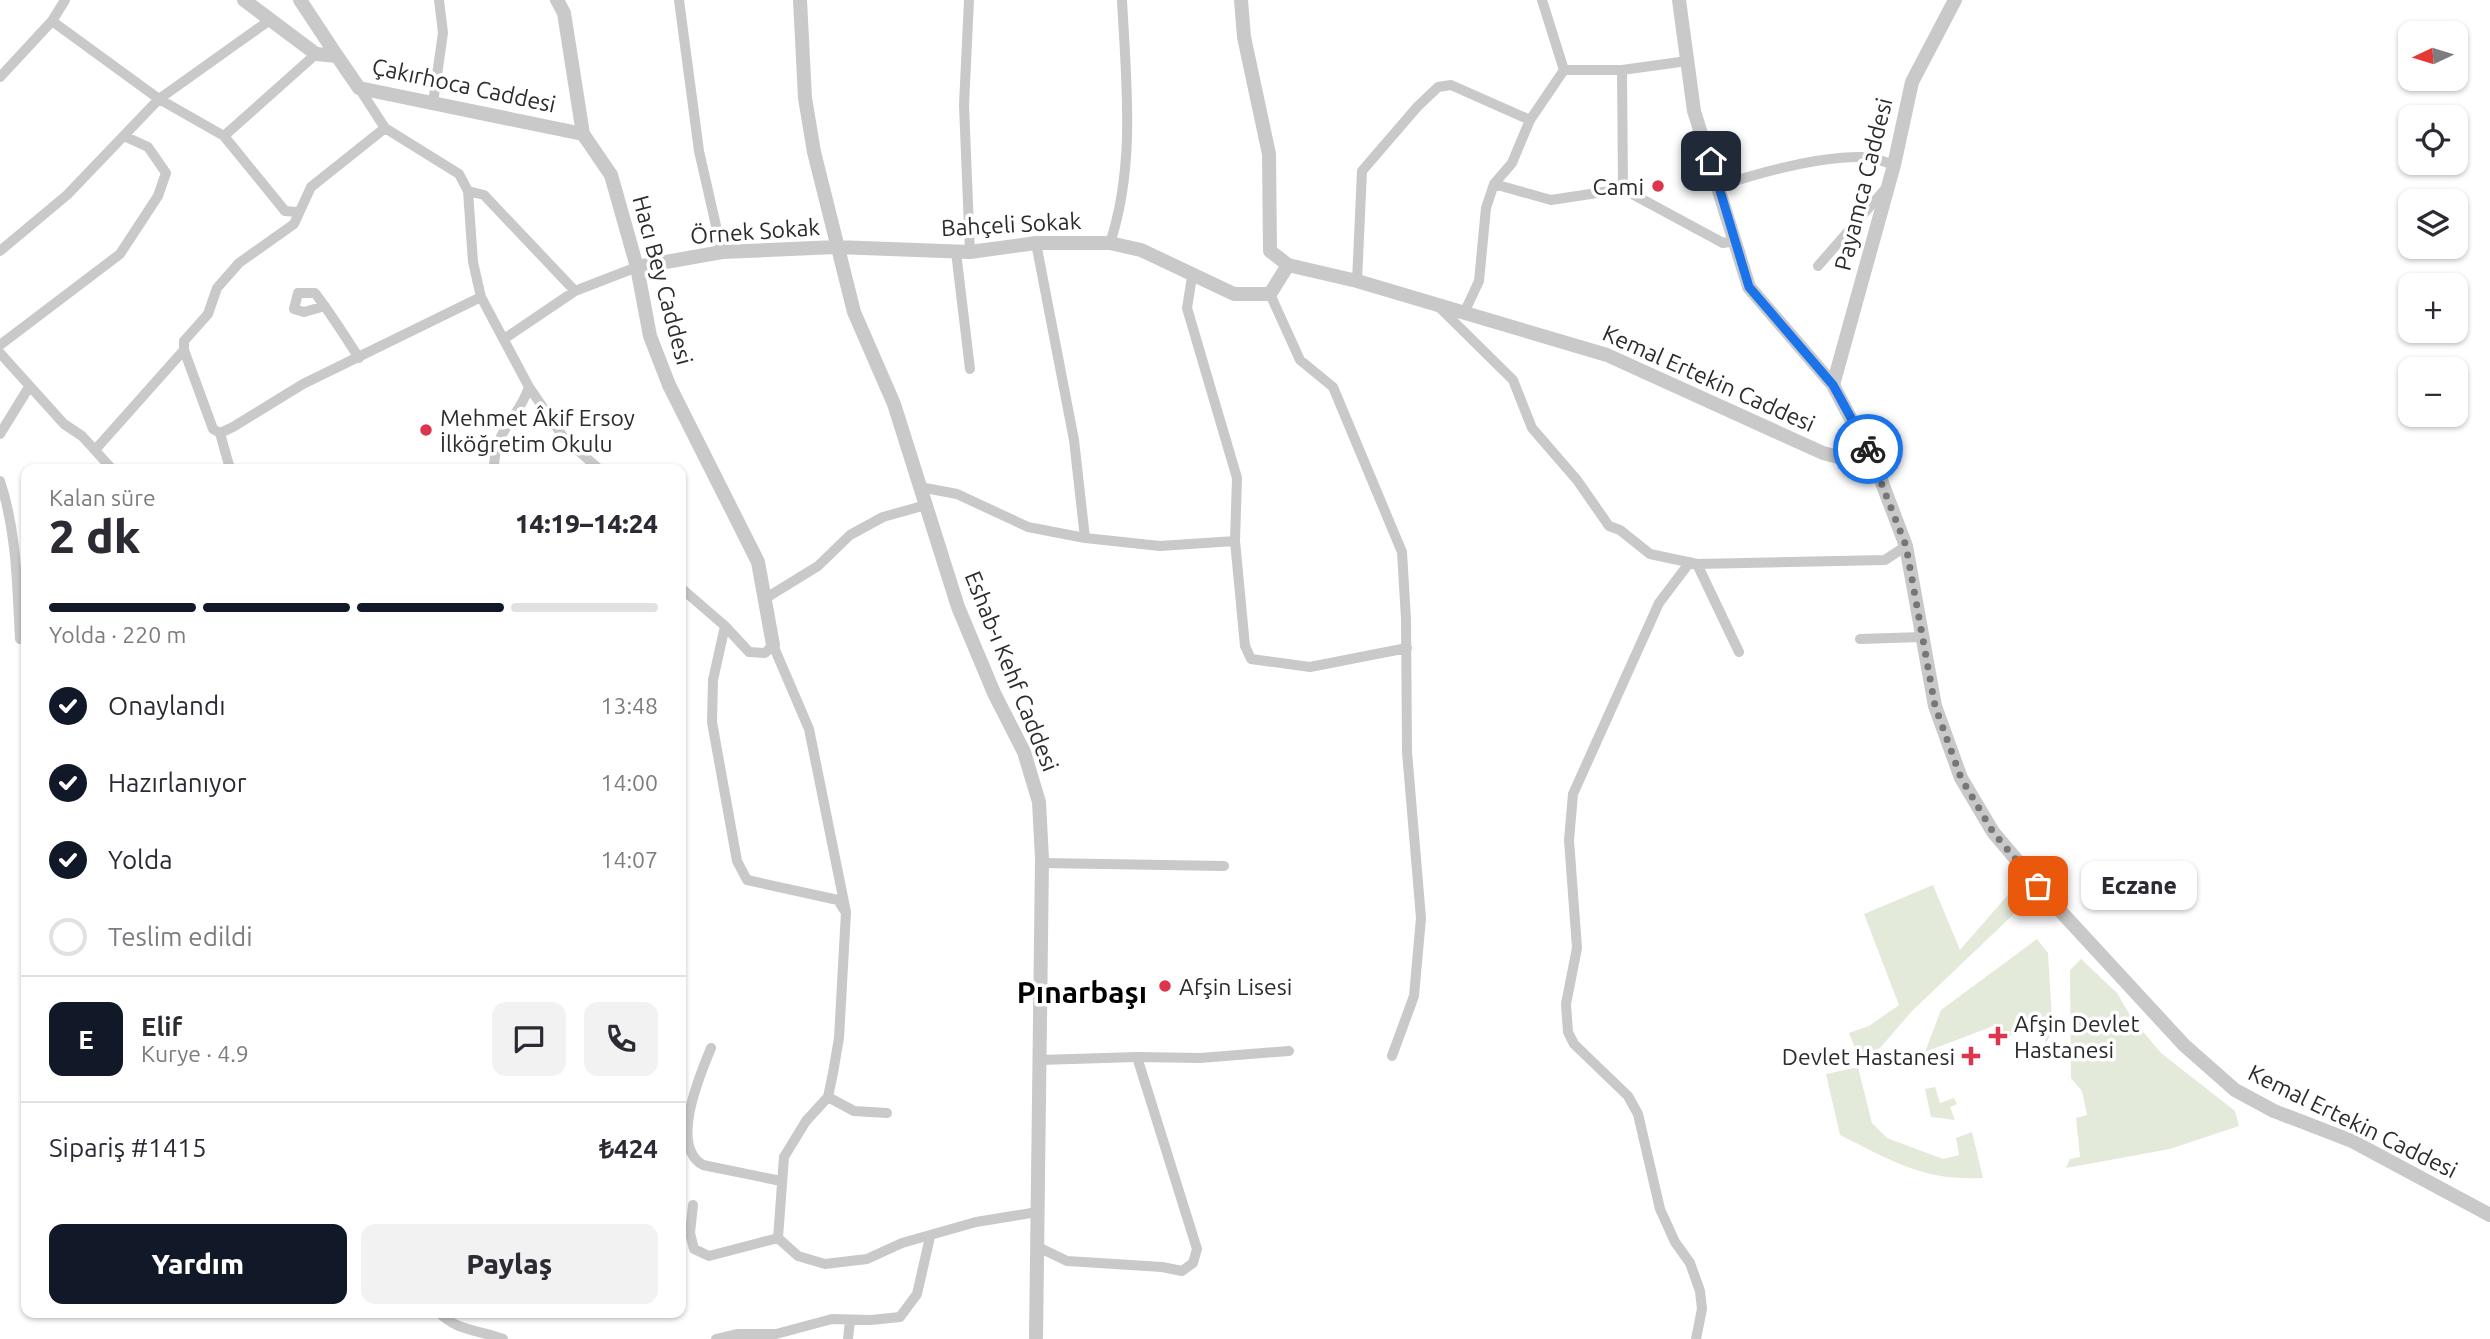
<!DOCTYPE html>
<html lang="tr">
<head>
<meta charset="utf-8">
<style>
	body { margin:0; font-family:Ubuntu,sans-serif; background:#f2f2f3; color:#2b2b33; height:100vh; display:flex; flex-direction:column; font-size:26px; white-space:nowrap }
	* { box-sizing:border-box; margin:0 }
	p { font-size:23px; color:#7c7c81 }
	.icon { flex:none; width:38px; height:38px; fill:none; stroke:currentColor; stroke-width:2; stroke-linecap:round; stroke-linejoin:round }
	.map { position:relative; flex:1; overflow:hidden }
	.details { position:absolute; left:21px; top:464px; width:665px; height:854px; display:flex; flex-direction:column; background:#fff; border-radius:14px; box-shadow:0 2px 5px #0004 }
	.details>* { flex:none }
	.needle { width:46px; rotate:266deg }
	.buttons { position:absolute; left:2398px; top:21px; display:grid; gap:14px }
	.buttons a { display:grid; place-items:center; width:70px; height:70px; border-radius:14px; background:#fff; box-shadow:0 2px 5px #0004; font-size:35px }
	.pin { position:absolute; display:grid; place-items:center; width:60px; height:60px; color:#fff; margin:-30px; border-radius:14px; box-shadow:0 4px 10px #0006 }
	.courier { position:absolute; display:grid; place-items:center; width:70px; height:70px; margin:-35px; border:5px solid #1a73e8; border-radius:50%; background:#fff; color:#222; box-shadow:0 2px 9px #0007 }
	.bubble { position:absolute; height:49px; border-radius:14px; background:#fff; box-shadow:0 2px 5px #0004; font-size:23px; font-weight:800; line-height:49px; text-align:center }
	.overview em { font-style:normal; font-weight:800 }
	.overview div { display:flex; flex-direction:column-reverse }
	.overview { display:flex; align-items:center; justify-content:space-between; height:119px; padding:0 28px }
	h1 { font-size:46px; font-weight:800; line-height:52px }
	.bar { display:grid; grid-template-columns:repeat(4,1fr); gap:10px 7px; align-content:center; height:84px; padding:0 28px }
	.bar i { height:9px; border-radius:5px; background:#e1e1e2 }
	.bar .active { background:#111827 }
	.bar p { grid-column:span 4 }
	.line { display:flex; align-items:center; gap:18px; padding:0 28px; border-top:2px solid #e1e1e2 }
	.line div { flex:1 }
	.round { display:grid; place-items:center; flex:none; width:74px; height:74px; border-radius:14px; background:#f2f2f3 }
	ol { padding:0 28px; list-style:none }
	li { display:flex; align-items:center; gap:21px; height:77px }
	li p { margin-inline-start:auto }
	li .icon { padding:7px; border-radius:50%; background:#111827; color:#fff; stroke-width:4 }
	li:last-child { color:#7c7c81 }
	li i { width:38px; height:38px; border:4px solid #e1e1e2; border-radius:50% }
	.button { display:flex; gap:14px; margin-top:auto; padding:14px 28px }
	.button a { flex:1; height:80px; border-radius:14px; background:#111827; color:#fff; font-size:28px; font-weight:800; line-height:80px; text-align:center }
	.button a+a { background:#f2f2f3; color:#2b2b33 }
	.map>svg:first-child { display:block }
</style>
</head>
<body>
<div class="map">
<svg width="2490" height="1339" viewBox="0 0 2490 1339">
	<rect width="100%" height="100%" fill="#fff"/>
	<!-- green -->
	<path fill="#e3eada" d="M1933,885l27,65 53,-61 6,8 -2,14 -105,100 -32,37 -16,8 -9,-8 -6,-15 20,-7 30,-21 -35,-91z
		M2037,939l11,14 4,66 -1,15 -5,9 -7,-18 -37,14 -6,-14 -71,27 16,-42z
		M2081,959l36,34 14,24 30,36 74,58 4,15 -69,23 -104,19 4,-9 10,-2 -4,-39 11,-3 -5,-24 -11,-13 -1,-108z
		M1858,1067l14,56 15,15 56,21 16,-4 -3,-17 16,-6 11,46c-60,3 -91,-17 -143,-43l-14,-61z
		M1935,1087l5,16 14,-5 3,6 -7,3 5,13 -24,-3 -6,-28z"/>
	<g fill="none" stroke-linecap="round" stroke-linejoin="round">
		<!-- minor -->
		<path stroke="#c9c9c9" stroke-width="10" d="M679,0l20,151 23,101
			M969,0l-5,105 6,147
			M52,21l107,78 65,37 61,75 12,1
			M1564,70h58l65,-9
			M1622,70l1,119
			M0,77l52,-56 13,-21
			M359,88l26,40 74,46 9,17 5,71 8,35 48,90 35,51 35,31
			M433,103l10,-70 -4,-33
			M385,128l-74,59 -17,37 -55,39 -22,25 -9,26 -24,27v9l29,79 7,4 13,-6 70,-43 178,-87
			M224,136l92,-82
			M1494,184l57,16 72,-11 100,54 12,-2
			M1719,186c43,-14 100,-30 144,-29 10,0 22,5 31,8
			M468,191l16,4 91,96
			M1036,243l38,197 11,98
			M1110,243c26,-78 16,-163 12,-243
			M0,251l67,-56 92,-96 111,-79
			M956,252l14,117
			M1818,266l69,-79
			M1357,281l5,-110 56,-65 20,-19 13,-2 79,35
			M1270,294l30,66 33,27 69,165 4,67 1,133 14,166 -7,78 -22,60
			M325,306l-21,6 -10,-3 4,-16h17c16,21 30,43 44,65
			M1439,307l74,73 19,48 45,52 32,46 11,4 30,24 47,10 188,-4 21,-14
			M1464,313l15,-32 7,-73 8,-24 18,-21 18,-43 34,-50 -22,-70
			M504,339l71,-48 62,-24
			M0,345l120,-91 38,-58 8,-23 -18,-26 -24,-11
			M0,353l64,71 18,12 30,33
			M220,433l10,36
			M0,434l29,-47
			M95,450l89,-100
			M494,469c0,-40 24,-49 35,-82
			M0,481c17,51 17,105 20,158
			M920,487l37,7 71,33 57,11 75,8 75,-5 2,-63 -50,-170 5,-31
			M1235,541l10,105 6,13 59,8 97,-19
			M1690,562l-31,41 -86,191 -4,46 8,108 -11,56 2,28 6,12 54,52 10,18 22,95 15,33 15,21 10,28 2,18 -6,30
			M1697,564l42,88
			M681,588l44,38 24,26 16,1 8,-8 36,84 37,183 -7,126 -6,35 -5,24 -22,24 -22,36 -6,81 20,18 27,8 42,-5 35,-16 74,-21 61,-10
			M766,598l52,-32 32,-31 33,-18 43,-12
			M725,626l-12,54 -1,42 25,139 10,19 91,20 6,10
			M1860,639l62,-2
			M1042,863l182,3
			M711,1048c-11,27 -42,98 -8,117l78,16
			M1137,1057l63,1 89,-7
			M1039,1060l98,-3 60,192 -4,14 -11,8 -20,-4 -95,-6 -27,-13
			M828,1097l26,14 33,2
			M693,1205l-3,28 4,16 15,7 69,-18
			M439,1312c14,18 44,19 64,27
			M716,1339l21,-5h39l56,-15 39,1 29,-3 17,-23 13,-57
			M848,1339l2,-19"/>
		<!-- tertiary -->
		<path stroke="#c9c9c9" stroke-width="14" d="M244,0l72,54 21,2 22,32 224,46
			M300,0l37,56
			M557,0l7,13 19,121 28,41 26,92 13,69 19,49 89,177 15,83
			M800,0l5,98 9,54 40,160 40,92 64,203 36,86 30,59 15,50 3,57 -6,480
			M1241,0l3,37 25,117 1,97 18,14 69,16 250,74 216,98 53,14 30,79 29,160 26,72 32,54 60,71 131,142 51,45 39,21 78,30 138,74
			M1679,0l15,111 55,176 84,98 43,82
			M637,267l85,-15 114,-5 134,5 66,-9h74l31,7 93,44h36l18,-29
			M1833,385l61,-220 18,-83 43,-82"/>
	</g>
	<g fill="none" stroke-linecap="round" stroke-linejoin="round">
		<!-- done -->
		<path stroke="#767676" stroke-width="7" stroke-dasharray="0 12.6" d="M1868,449l38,97 29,160 26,72 32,54 45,54"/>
		<!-- route -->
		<path stroke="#1a73e8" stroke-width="9" d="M1711,161l38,126 84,98 35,64"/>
	</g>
	<!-- markers -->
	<g fill="#dd354d" stroke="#fff" stroke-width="2.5">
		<circle cx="1658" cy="186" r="7"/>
		<circle cx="426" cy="430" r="7"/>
		<circle cx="1165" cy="986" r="7"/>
		<path d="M1994.5 1025.5h7v7h7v7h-7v7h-7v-7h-7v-7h7z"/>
		<path d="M1967.5 1045.5h7v7h7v7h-7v7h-7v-7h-7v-7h7z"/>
	</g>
	<g text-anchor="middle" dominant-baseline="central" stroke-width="7" stroke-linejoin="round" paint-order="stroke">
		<!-- street labels -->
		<g font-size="23" fill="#2c2c2c" stroke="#fff">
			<text transform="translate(464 85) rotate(12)">Çakırhoca Caddesi</text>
			<text transform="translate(1863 184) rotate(-76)">Payamca Caddesi</text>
			<text transform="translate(1011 224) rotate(-3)">Bahçeli Sokak</text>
			<text transform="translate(755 231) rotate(-4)">Örnek Sokak</text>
			<text transform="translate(663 280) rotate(75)">Hacı Bey Caddesi</text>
			<text transform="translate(1709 378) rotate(24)">Kemal Ertekin Caddesi</text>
			<text transform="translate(1012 671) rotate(68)">Eshab-ı Kehf Caddesi</text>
			<text transform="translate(2353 1121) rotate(26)">Kemal Ertekin Caddesi</text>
		</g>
		<!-- poi labels -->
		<g font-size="23" fill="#2c2c2c" stroke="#fff" text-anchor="start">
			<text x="1644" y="186" text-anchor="end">Cami</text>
			<text x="440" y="417">Mehmet Âkif Ersoy<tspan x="440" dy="26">İlköğretim Okulu</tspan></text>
			<text x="1179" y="986">Afşin Lisesi</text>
			<text x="2014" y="1023">Afşin Devlet<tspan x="2014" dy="26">Hastanesi</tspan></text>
			<text x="1955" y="1056" text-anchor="end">Devlet Hastanesi</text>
		</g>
		<!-- district labels -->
		<g font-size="30" font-weight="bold" fill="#000" stroke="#fff">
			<text x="1082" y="992">Pınarbaşı</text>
		</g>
	</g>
</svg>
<div class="buttons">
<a><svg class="needle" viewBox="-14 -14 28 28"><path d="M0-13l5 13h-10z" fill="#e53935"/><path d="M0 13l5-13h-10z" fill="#7c7c81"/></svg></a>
<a><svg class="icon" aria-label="locate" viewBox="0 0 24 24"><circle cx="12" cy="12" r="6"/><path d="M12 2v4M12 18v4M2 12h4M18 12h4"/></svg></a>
<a><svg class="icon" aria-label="layers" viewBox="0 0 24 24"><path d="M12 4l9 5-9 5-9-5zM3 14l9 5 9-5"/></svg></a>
<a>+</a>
<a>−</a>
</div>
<div class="pin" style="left:2038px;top:886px;background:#ea580c"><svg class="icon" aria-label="bag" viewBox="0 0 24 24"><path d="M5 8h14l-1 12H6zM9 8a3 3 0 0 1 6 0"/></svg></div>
<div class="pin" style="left:1711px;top:161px;background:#1f2937"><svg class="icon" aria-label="home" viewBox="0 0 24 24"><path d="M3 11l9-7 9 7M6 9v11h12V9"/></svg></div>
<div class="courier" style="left:1868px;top:449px"><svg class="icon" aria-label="bike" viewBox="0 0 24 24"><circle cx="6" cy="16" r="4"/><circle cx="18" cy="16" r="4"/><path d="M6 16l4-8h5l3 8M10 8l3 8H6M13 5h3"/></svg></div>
<div class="bubble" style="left:2081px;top:861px;width:116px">Eczane</div>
<section class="details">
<div class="overview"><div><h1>2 dk</h1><p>Kalan süre</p></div><em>14:19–14:24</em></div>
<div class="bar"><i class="active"></i><i class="active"></i><i class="active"></i><i></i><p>Yolda · 220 m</p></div>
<ol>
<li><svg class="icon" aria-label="check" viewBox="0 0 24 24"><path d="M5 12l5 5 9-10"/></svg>Onaylandı<p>13:48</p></li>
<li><svg class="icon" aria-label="check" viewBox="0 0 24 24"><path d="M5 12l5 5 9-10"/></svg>Hazırlanıyor<p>14:00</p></li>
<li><svg class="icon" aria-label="check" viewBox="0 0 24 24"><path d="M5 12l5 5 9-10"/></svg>Yolda<p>14:07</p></li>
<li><i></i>Teslim edildi</li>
</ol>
<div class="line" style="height:126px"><b class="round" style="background:#111827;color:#fff">E</b><div><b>Elif</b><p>Kurye · 4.9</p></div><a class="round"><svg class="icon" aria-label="chat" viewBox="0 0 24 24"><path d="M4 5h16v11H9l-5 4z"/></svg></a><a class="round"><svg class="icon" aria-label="phone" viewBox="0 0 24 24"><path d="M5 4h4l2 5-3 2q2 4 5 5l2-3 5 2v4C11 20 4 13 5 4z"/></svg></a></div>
<div class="line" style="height:91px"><div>Sipariş #1415</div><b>₺424</b></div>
<div class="button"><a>Yardım</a><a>Paylaş</a></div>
</section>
</div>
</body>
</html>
